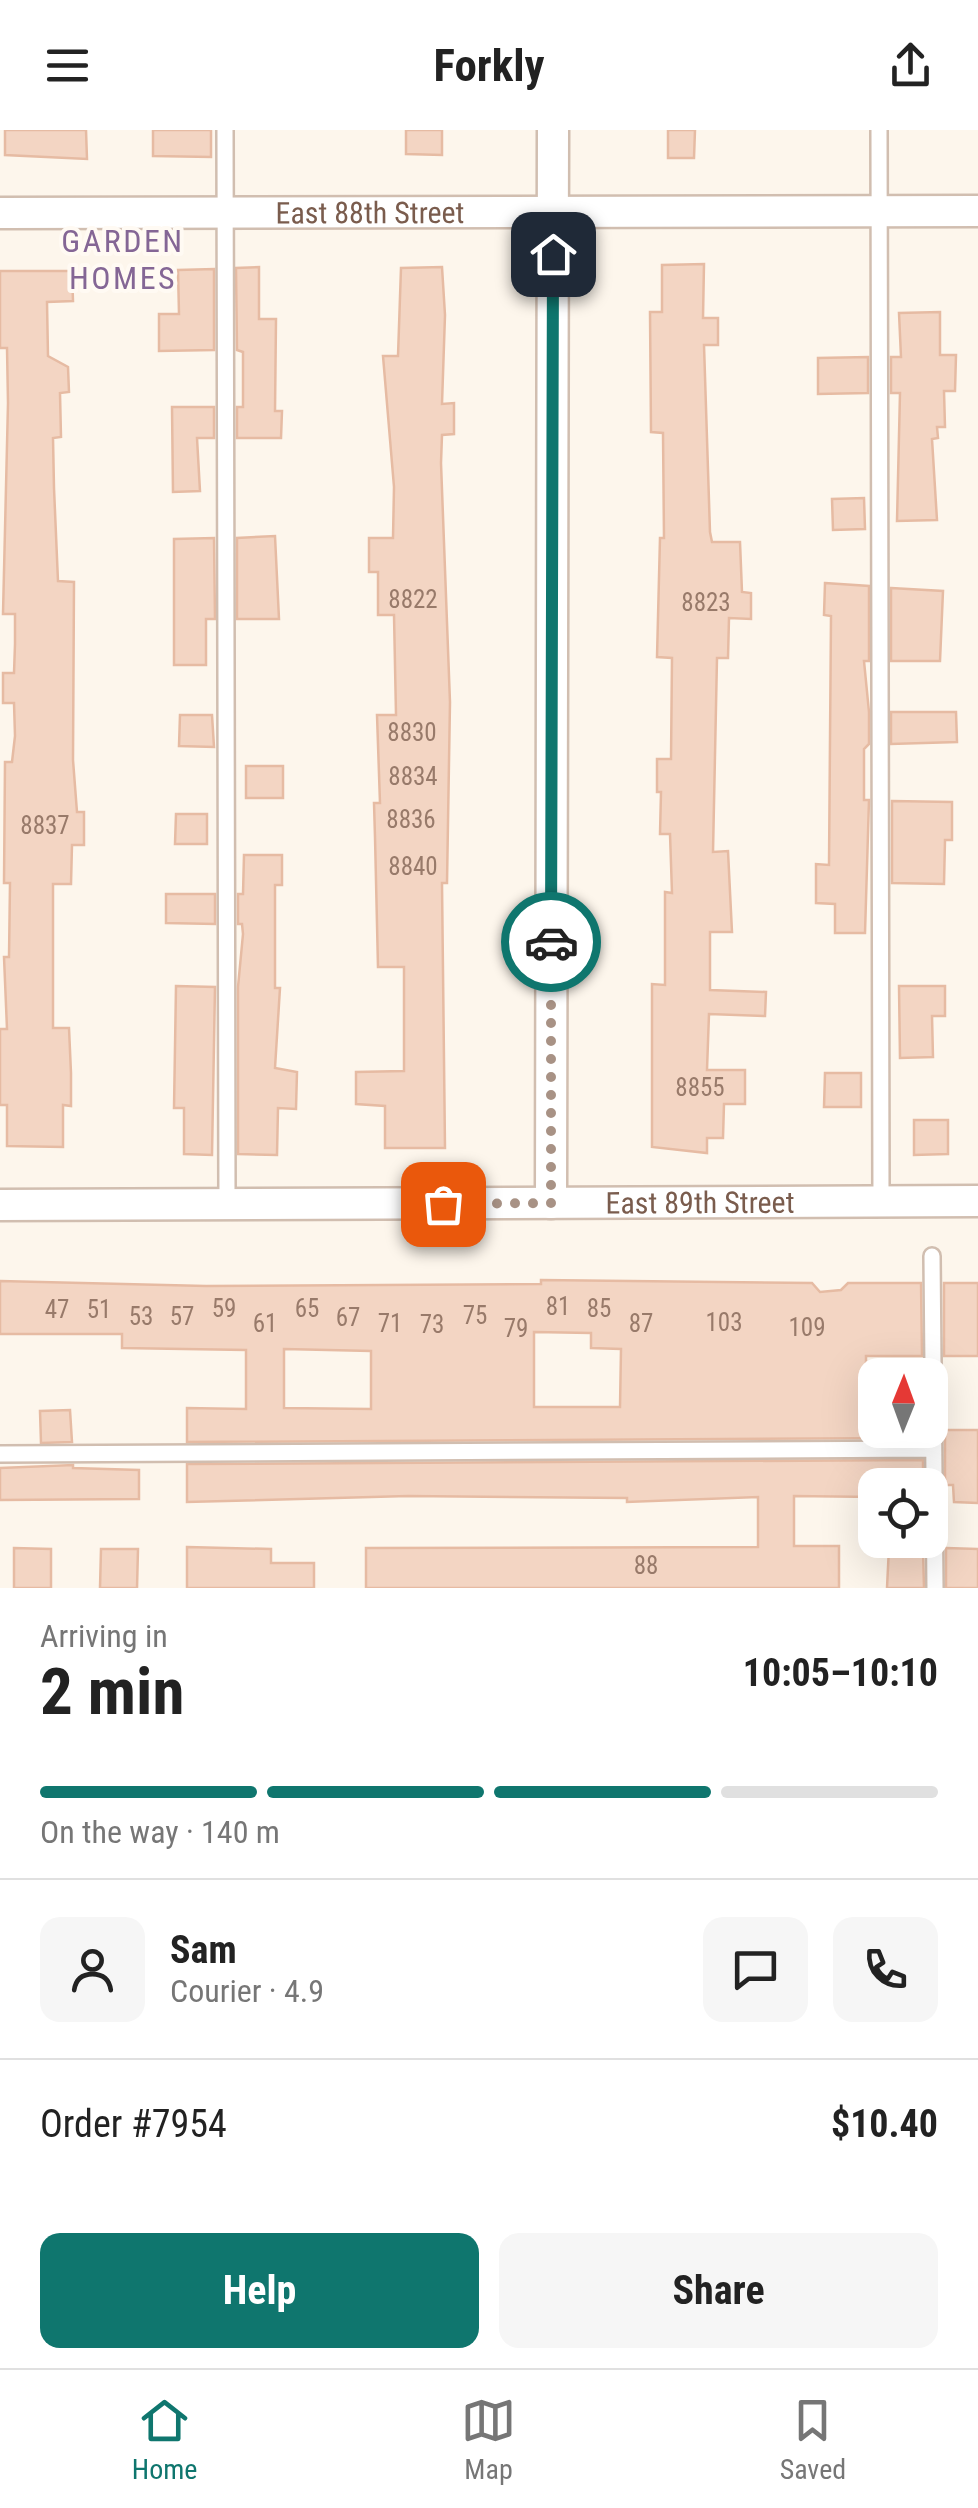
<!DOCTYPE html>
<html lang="en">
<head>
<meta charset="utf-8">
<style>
	body { margin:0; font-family:"Roboto Condensed",sans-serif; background:#f6f6f6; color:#222; height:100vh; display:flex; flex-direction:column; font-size:38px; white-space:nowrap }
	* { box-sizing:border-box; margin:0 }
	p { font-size:32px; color:#767676 }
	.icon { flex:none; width:55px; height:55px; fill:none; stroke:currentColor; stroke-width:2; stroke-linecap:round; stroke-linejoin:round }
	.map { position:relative; height:1458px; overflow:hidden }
	.side { display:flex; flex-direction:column; background:#fff; flex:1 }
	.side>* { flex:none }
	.needle { width:65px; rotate:1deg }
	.tools { position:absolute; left:858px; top:1228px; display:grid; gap:20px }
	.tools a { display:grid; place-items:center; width:90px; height:90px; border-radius:20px; background:#fff; box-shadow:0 10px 40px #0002; font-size:50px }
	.pin { position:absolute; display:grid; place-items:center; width:85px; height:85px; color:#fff; margin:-42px; border-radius:20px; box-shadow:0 5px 15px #0006 }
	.courier { position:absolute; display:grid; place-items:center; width:100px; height:100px; margin:-50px; border:8px solid #0f766e; border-radius:50%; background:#fff; color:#222; box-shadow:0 2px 12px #0007 }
	.head em { font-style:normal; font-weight:700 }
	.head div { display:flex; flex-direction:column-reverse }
	.head { display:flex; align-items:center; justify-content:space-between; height:170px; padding:0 40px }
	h1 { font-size:65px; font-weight:700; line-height:75px }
	.bar { display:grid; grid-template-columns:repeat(4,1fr); gap:15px 10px; align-content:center; height:120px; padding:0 40px }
	.bar i { height:12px; border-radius:8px; background:#e0e0e0 }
	.bar .current { background:#0f766e }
	.bar p { grid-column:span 4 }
	.line { display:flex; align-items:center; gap:25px; padding:0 40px; border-top:2px solid #e0e0e0 }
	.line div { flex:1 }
	.round { display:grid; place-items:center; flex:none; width:105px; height:105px; border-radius:20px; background:#f6f6f6 }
	.action { display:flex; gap:20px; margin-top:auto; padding:20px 40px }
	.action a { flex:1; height:115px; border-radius:20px; background:#0f766e; color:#fff; font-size:40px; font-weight:700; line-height:115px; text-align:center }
	.action a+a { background:#f6f6f6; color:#222 }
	header { display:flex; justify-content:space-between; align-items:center; height:130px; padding:0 40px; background:#fff; font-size:45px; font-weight:700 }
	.menu { display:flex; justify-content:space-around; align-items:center; height:140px; border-top:2px solid #e0e0e0; background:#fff; font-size:28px; color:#767676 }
	.menu a { display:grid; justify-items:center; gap:5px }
	.menu .current { color:#0f766e }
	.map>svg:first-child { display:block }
</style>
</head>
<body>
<header><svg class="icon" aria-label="menu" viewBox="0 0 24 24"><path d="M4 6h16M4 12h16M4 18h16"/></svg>Forkly<svg class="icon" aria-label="share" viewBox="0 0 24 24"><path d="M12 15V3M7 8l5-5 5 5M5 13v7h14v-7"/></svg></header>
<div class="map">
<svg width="978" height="1458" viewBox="0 0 978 1458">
	<rect width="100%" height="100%" fill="#fdf6ec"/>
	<!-- building -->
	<path fill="#f3d5c3" stroke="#e6bba3" stroke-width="2.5" fill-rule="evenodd" d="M5,0h81l1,29 -82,-4z
		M153,0h58v27l-58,-1z
		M406,0h36v25l-36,-1z
		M668,0h27l-1,28h-26z
		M704,134l-1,54h15v27h-14l6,187 2,10h28l2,50 9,1v26l-22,-1 -1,40h-11l-4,194 15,-1 4,81h-22v58l56,2 -1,24 -56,-2 -2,56h38v34h-21l-1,34h-16v15l-55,-6v-163l13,1v-93l7,1 -2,-59h-10l1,-42h-4v-33h14l1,-101 -15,-1 3,-119h4l-1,-105 -12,-1 -1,-120h12v-47z
		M259,137v52h17l-1,92h7l-1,27h-44v-31h6v-55l-6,-2 -1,-82z
		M442,137l3,48 -3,89 12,-1v31l-12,1 -1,28 9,239 -3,181h-5l3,265h-60v-42l-29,-2v-32l48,-1v-104h-26l-3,-130 -1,-34h6l-3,-88h19l-2,-100h-16v-43h-9v-34h24l1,-51 -11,-131h15l3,-88z
		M214,139v81l-55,1v-37h20l-1,-44z
		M0,141h72l1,30 -26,1 1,54 20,11 1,25 -9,1 1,44 -8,1 1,50 4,93 16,1 -1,178 4,52h7v33h-12l-1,39h-18v144h16l2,45v33l-8,-1v42l-56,-1v-41h-7v-76h7l-3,-72h5l1,-74h-6l1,-121h7l3,-26 -1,-33h-11v-30h11l1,-29v-30h-12l5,-211 -1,-55h-7z
		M940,182v43h16l-1,36h-11l1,36h-8l1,11 -6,1 5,81 -40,1 3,-128h-9v-36h10l-2,-44z
		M868,227v36l-50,1v-36z
		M172,277h42v31h-17l3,53 -27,1z
		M864,368l1,31 -32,1 -1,-31z
		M275,406l4,83h-42v-81z
		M214,408l1,81h-9v46h-32v-126z
		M825,453l44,3v75h-5l5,51v32l-5,5v51h5l-4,133h-30v-29l-19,-1v-39l13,1 2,-249 -7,-1z
		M891,458l52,3 -3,70h-49z
		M891,582h65l1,30 -66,2z
		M180,585h32l2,32 -35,-1z
		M246,636h37v32h-37z
		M892,671l60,1v38h-7l-1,44 -52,-1z
		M176,684h31v30h-32z
		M244,725h38v30h-7v103h5l-5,80 22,4 -1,37 -18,-1 -1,47 -39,-1v-167l5,-53 -1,-10h-4v-30h5z
		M166,764h49v30l-49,-1z
		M176,856l39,1 -3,168 -28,-1v-46h-10z
		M899,856h46v30h-13l1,41 -33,1z
		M825,943h36v34h-37z
		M914,990h34v34l-34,1z
		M541,1150l271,3 8,9 21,-2 7,-7h73l1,73h-56v51h8l-1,23h49v8l-735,4v-34l59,1v-59l-124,-2v-14h-122v-53l206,5 335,-2zM534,1202l57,1v15l30,1 -1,58h-86zM284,1219l87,2v58l-87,-1z
		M944,1153h34v73h-34z
		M70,1280l2,32 -31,1 -1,-32z
		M945,1300h33v73l-24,-1 -1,-17h-8z
		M923,1330v25h-48v12l-81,-1v50h45v42h-473v-40l392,-1v-50l-131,5v-4l-219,-2 -221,6v-38z
		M73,1335v3l66,2v29l-139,1v-32z
		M187,1417l84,2v14h43v25h-127z
		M889,1417l34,1 1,40h-37z
		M14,1418l37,1v39h-37z
		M946,1418l32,1v39h-32z
		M101,1419h37l-1,39h-37z"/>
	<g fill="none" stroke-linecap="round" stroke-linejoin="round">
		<defs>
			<path id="lane" d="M225,0l2,1074
				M879,0l2,1072
				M932,1126l3,332
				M0,1324l933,-5"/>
			<g id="street">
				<path id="s1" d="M0,83l978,-2"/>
				<path d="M551,1073l2,-1073"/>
				<path id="s2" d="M0,1075l978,-4"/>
			</g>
		</defs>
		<!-- lane casing -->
		<use href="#lane" stroke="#d1beb0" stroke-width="20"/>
		<!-- street casing -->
		<use href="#street" stroke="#d1beb0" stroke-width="35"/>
		<!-- lane -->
		<use href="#lane" stroke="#fff" stroke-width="15"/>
		<!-- street -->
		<use href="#street" stroke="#fff" stroke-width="30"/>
	</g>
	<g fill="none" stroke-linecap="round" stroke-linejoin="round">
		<!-- done -->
		<path stroke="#a89285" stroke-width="10" stroke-dasharray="0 18" d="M443,1074l108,-1v-261"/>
		<!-- route -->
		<path stroke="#0f766e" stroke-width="12" d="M551,812l2,-688"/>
	</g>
	<g text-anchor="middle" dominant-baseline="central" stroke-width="8" stroke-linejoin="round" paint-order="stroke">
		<!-- number labels -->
		<g font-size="25" fill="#987a6a">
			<text x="413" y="469">8822</text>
			<text x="706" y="472">8823</text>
			<text x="412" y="602">8830</text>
			<text x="413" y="646">8834</text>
			<text x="411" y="689">8836</text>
			<text x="45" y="695">8837</text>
			<text x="413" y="736">8840</text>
			<text x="700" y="957">8855</text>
			<text x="558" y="1176">81</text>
			<text x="224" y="1178">59</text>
			<text x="307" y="1178">65</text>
			<text x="599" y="1178">85</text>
			<text x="57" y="1179">47</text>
			<text x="99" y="1179">51</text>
			<text x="475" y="1185">75</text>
			<text x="141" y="1186">53</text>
			<text x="182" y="1186">57</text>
			<text x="348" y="1187">67</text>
			<text x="724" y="1192">103</text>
			<text x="265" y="1193">61</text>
			<text x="390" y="1193">71</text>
			<text x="641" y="1193">87</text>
			<text x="432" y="1194">73</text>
			<text x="807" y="1197">109</text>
			<text x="516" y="1198">79</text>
			<text x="646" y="1435">88</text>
		</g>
		<!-- street labels -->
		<g font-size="30" fill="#7a5c4d" stroke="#fffaf3">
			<text stroke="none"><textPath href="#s1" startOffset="370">East 88th Street</textPath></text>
			<text stroke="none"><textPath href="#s2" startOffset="700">East 89th Street</textPath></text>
		</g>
		<!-- neighbourhood labels -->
		<g font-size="32" letter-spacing="2.5" fill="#846695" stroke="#fffaf3">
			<text x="123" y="111">GARDEN<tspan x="123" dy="37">HOMES</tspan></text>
		</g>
	</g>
</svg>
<div class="tools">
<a><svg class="needle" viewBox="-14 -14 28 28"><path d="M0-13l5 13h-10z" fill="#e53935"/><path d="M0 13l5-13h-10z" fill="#767676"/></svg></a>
<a><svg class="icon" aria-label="locate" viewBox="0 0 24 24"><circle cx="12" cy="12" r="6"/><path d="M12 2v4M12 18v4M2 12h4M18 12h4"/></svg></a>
</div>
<div class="pin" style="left:443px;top:1074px;background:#ea580c"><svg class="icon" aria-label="bag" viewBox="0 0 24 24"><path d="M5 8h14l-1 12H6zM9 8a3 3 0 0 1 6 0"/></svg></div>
<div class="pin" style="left:553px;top:124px;background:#1f2937"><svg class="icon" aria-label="home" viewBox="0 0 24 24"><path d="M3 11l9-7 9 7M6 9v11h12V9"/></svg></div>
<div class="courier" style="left:551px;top:812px"><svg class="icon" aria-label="car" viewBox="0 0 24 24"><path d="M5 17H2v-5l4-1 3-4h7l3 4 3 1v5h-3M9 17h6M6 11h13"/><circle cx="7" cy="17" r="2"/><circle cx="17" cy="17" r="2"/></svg></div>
</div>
<section class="side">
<div class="head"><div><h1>2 min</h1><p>Arriving in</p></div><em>10:05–10:10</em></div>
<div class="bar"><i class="current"></i><i class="current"></i><i class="current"></i><i></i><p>On the way · 140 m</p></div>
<div class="line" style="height:180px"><a class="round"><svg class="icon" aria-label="person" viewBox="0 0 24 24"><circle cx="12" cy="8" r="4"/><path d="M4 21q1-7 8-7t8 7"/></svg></a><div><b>Sam</b><p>Courier · 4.9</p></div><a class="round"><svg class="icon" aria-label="chat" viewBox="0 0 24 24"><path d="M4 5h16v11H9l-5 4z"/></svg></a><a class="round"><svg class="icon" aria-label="phone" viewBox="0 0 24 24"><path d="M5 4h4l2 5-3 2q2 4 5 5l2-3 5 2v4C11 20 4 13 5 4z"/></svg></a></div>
<div class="line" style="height:130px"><div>Order #7954</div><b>$10.40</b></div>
<div class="action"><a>Help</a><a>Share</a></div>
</section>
<nav class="menu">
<a class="current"><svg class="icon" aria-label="home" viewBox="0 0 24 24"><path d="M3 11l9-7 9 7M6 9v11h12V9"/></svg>Home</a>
<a><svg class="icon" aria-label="map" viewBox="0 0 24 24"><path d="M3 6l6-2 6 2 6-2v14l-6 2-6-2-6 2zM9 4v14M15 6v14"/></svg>Map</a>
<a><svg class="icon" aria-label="saved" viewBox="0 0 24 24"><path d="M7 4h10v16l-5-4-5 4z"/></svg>Saved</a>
</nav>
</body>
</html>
